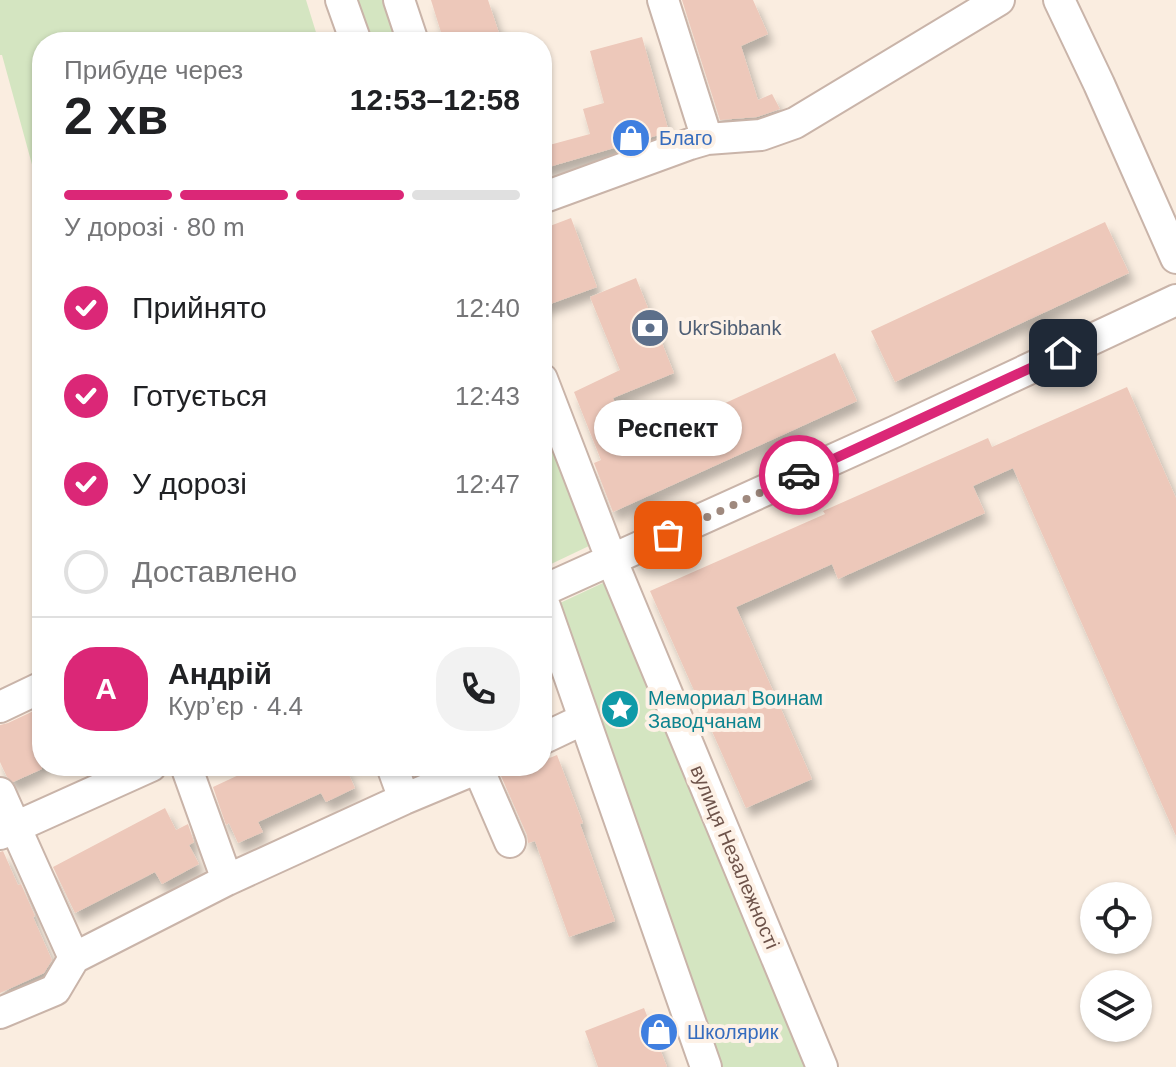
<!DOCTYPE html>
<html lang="uk">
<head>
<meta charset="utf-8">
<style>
	body { margin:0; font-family:Helvetica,sans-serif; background:#f2f2f2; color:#202124; height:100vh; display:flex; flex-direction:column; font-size:30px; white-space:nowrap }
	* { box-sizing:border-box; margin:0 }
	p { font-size:26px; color:#757577 }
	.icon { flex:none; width:44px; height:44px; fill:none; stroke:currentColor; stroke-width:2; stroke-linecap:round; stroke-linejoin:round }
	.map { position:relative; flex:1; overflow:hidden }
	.drawer { position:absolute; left:32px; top:32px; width:520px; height:744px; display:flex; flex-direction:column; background:#fff; border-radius:32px; box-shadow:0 2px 6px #0004 }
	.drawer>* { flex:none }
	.fabs { position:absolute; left:1080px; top:882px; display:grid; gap:16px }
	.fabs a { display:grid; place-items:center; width:72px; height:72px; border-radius:50%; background:#fff; box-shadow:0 2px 6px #0004; font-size:40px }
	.pin { position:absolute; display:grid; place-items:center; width:68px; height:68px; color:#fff; margin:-34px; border-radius:16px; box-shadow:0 4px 12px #0006 }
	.courier { position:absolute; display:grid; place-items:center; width:80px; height:80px; margin:-40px; border:6px solid #db2777; border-radius:50%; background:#fff; color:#222; box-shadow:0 2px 10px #0007 }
	.bubble { position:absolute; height:56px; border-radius:28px; background:#fff; box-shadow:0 2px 6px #0004; font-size:26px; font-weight:800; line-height:56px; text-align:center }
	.headline em { font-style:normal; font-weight:800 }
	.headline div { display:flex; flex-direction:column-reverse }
	.headline { display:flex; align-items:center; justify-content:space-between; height:136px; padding:0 32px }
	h1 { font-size:52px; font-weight:800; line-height:60px }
	.bar { display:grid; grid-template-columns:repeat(4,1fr); gap:12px 8px; align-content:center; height:96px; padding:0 32px }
	.bar i { height:10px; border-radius:6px; background:#e0e0e0 }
	.bar .selected { background:#db2777 }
	.bar p { grid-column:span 4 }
	.line { display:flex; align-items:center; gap:20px; padding:0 32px; border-top:2px solid #e0e0e0 }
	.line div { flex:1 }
	.round { display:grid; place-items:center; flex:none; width:84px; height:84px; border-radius:32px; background:#f2f2f2 }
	ol { padding:0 32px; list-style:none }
	li { display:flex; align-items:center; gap:24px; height:88px }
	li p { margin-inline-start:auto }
	li .icon { padding:8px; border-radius:50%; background:#db2777; color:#fff; stroke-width:4 }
	li:last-child { color:#757577 }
	li i { width:44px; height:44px; border:4px solid #e0e0e0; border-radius:50% }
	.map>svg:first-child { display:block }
</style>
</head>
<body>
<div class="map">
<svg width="1176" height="1067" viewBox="0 0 1176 1067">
	<defs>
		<filter id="shadow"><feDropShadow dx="5" dy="9" stdDeviation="4" flood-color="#0004"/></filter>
	</defs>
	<rect width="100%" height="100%" fill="#faede0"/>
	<!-- green -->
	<path fill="#d4e5c1" d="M0,0h306l13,42h-277v159l-40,-146h-2z
		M348,0h43l14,42h-43z
		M542,415l49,130 -42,20 -7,-20z
		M605,582l208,485h-96l-157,-464z"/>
	<!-- building -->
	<path fill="#edc8ba" filter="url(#shadow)" d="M431,0h57l14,42h-58z
		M682,0h71l15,34 -27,12 17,54 14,-6 8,15 -23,8 -37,3z
		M642,37l27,95 -127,37v-22l48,-13 -7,-25 21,-6 -14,-52z
		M571,218l26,69 -55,20v-78z
		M1105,222l24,51 -234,109 -24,-51z
		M636,278l38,95 -61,25 20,47 202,-92 22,48 -244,111 -19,-49 7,-3 -27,-68 46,-22 -30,-73z
		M1127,387l49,111v338l-163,-368 -40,18 12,27 -147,66 -6,-15 -96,43 76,172 -66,29 -96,-217 175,-77 -2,-3 165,-73 4,9z
		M42,707v62l-29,13 -6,-5 -7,-15v-37l8,-2z
		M557,755l26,68 -3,1 35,97 -46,16 -34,-96 -7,2 -1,-8 -26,-59 28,-10h13v-5z
		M258,766h87l10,22 -29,14 -5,-9 -63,29 5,10 -25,11 -9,-20 -3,2 -13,-38z
		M165,808l11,22 12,-6 6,18 -5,3 10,19 -37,20 -7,-12 -80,41 -22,-46z
		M3,851l15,34 3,-1 14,32 -2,1 19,43 -8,13 -44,20v-141z
		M644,1008l23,59h-69l-13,-36z"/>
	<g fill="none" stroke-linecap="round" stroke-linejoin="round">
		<defs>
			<path id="minor" d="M341,0l15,42
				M399,0l14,42
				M663,0l44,139
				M1059,0l40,84 77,174
				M542,198l148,-54 17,-5 54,-4 34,-12 204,-123
				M542,379l70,182 210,506
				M542,591l352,-159 282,-132
				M542,598l164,469
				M0,707l42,-20
				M542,739l42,-20
				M186,766l41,114
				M392,766l12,33
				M478,768l32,74
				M0,793l74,165
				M0,834l151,-68
				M0,1013l55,-23 19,-32 153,-78 177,-81 79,-33"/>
		</defs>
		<!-- minor casing -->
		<use href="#minor" stroke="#c9b4a9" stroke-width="34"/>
		<!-- minor -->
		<use href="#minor" stroke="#fff" stroke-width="30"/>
	</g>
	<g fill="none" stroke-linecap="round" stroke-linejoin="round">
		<!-- done -->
		<path stroke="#9f897e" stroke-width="8" stroke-dasharray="0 14.4" d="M668,535l131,-60"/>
		<!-- route -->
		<path stroke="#db2777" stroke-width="10" d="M799,475l264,-122"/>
	</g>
	<!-- icons -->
	<defs>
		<symbol id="shop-disc" viewBox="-11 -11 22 22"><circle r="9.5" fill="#3f7fe0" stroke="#fdf1e6"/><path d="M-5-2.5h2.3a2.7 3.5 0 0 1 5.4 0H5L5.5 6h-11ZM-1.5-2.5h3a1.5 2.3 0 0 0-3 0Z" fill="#fff"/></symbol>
		<symbol id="bank-disc" viewBox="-11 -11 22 22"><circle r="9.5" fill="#5c6f8a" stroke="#fdf1e6"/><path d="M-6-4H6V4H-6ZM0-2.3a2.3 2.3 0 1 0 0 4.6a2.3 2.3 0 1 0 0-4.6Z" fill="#fff"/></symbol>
		<symbol id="sight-disc" viewBox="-11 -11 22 22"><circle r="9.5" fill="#0f9aa8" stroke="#fdf1e6"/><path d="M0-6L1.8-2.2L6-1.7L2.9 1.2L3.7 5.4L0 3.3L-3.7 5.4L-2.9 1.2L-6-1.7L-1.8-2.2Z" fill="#fff"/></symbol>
	</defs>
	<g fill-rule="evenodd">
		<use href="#shop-disc" x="609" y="116" width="44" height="44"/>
		<use href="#bank-disc" x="628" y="306" width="44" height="44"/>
		<use href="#sight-disc" x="598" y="687" width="44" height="44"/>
		<use href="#shop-disc" x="637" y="1010" width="44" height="44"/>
	</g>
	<g text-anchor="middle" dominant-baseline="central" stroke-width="8" stroke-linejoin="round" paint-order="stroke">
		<!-- shop labels -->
		<g font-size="20" fill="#366cbe" stroke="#fdf1e6" text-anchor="start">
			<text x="659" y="138">Благо</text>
			<text x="687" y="1032">Школярик</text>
		</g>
		<!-- service labels -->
		<g font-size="20" fill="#4e5e75" stroke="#fdf1e6" text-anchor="start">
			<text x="678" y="328">UkrSibbank</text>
		</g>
		<!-- culture labels -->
		<g font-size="20" fill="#0d838f" stroke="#fdf1e6" text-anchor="start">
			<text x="648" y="698">Мемориал Воинам<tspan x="648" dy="23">Заводчанам</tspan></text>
		</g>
		<!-- street labels -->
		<g font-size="20" fill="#6e534a" stroke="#fdf1e6">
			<text transform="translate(735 857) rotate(67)">вулиця Незалежності</text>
		</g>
	</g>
</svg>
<div class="fabs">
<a><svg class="icon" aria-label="locate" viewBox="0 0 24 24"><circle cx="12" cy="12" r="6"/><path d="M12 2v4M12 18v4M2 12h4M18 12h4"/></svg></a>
<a><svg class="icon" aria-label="layers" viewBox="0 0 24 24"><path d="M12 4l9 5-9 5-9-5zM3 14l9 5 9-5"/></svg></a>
</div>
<div class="pin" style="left:668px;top:535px;background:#ea580c"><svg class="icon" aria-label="bag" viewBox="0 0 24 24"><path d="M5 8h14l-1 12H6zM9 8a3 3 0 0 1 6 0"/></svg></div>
<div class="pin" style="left:1063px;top:353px;background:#1f2937"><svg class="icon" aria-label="home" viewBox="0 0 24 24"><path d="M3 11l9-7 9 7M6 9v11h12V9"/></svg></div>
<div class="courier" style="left:799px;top:475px"><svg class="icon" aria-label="car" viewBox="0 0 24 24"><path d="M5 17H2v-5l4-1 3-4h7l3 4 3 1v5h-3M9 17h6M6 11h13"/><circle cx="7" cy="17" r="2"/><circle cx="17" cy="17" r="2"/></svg></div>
<div class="bubble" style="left:594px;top:400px;width:148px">Респект</div>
<section class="drawer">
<div class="headline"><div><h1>2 хв</h1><p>Прибуде через</p></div><em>12:53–12:58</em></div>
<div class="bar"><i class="selected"></i><i class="selected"></i><i class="selected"></i><i></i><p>У дорозі · 80 m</p></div>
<ol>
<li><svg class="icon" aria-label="check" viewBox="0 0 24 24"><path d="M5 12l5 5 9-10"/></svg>Прийнято<p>12:40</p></li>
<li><svg class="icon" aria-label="check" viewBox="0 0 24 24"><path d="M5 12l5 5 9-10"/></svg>Готується<p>12:43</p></li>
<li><svg class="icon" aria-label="check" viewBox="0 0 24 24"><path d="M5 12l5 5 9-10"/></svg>У дорозі<p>12:47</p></li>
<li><i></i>Доставлено</li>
</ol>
<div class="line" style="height:144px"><b class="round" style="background:#db2777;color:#fff">А</b><div><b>Андрій</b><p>Кур’єр · 4.4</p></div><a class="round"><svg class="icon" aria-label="phone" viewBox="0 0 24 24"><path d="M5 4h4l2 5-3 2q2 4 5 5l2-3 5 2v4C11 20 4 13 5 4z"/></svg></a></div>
</section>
</div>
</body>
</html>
